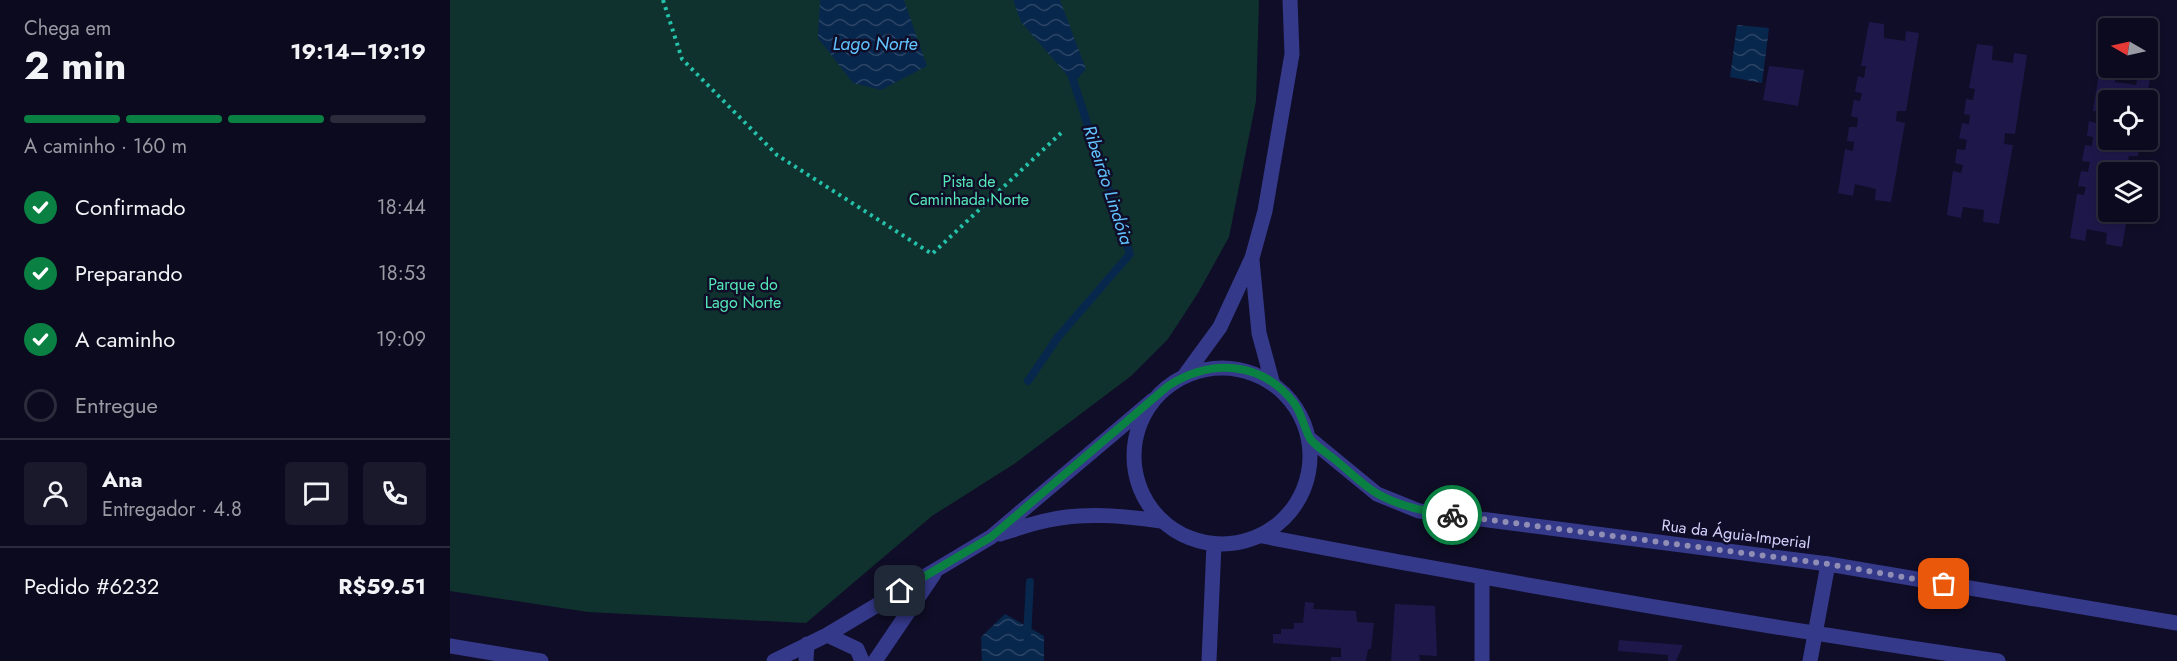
<!DOCTYPE html>
<html lang="pt">
<head>
<meta charset="utf-8">
<style>
	body { margin:0; font-family:Jost,sans-serif; background:#1a182b; color:#f1f3f6; height:100vh; display:flex; flex-direction:column; font-size:22px; white-space:nowrap }
	* { box-sizing:border-box; margin:0 }
	p { font-size:20px; color:#9a9aa4 }
	.icon { flex:none; width:33px; height:33px; fill:none; stroke:currentColor; stroke-width:2; stroke-linecap:round; stroke-linejoin:round }
	.map { position:relative; flex:1; overflow:hidden }
	.panel { display:flex; flex-direction:column; background:#0c0a1e; width:450px }
	.panel>* { flex:none }
	.needle { width:39px; rotate:279deg }
	.buttons { position:absolute; left:1648px; top:18px; display:grid; gap:12px }
	.buttons a { display:grid; place-items:center; width:60px; height:60px; border-radius:6px; background:#0c0a1e; box-shadow:0 3px 9px #0003,0 0 0 2px #2c2b3c; font-size:30px }
	.pin { position:absolute; display:grid; place-items:center; width:51px; height:51px; color:#fff; margin:-26px; border-radius:12px; box-shadow:0 3px 9px #0006 }
	.courier { position:absolute; display:grid; place-items:center; width:60px; height:60px; margin:-30px; border:4px solid #0b8043; border-radius:50%; background:#fff; color:#222; box-shadow:0 2px 8px #0007 }
	.overview em { font-style:normal; font-weight:700 }
	.overview div { display:flex; flex-direction:column-reverse }
	.overview { display:flex; align-items:center; justify-content:space-between; height:102px; padding:0 24px }
	h1 { font-size:39px; font-weight:700; line-height:45px }
	.bar { display:grid; grid-template-columns:repeat(4,1fr); gap:9px 6px; align-content:center; height:72px; padding:0 24px }
	.bar i { height:8px; border-radius:4px; background:#2c2b3c }
	.bar .selected { background:#0b8043 }
	.bar p { grid-column:span 4 }
	.line { display:flex; align-items:center; gap:15px; padding:0 24px; border-top:2px solid #2c2b3c }
	.line div { flex:1 }
	.round { display:grid; place-items:center; flex:none; width:63px; height:63px; border-radius:6px; background:#1a182b }
	ol { padding:0 24px; list-style:none }
	li { display:flex; align-items:center; gap:18px; height:66px }
	li p { margin-inline-start:auto }
	li .icon { padding:6px; border-radius:50%; background:#0b8043; color:#fff; stroke-width:4 }
	li:last-child { color:#9a9aa4 }
	li i { width:33px; height:33px; border:3px solid #2c2b3c; border-radius:50% }
	main { display:flex; flex:1; min-height:0 }
	.map>svg:first-child { display:block }
</style>
</head>
<body>
<main>
<section class="panel">
<div class="overview"><div><h1>2 min</h1><p>Chega em</p></div><em>19:14–19:19</em></div>
<div class="bar"><i class="selected"></i><i class="selected"></i><i class="selected"></i><i></i><p>A caminho · 160 m</p></div>
<ol>
<li><svg class="icon" aria-label="check" viewBox="0 0 24 24"><path d="M5 12l5 5 9-10"/></svg>Confirmado<p>18:44</p></li>
<li><svg class="icon" aria-label="check" viewBox="0 0 24 24"><path d="M5 12l5 5 9-10"/></svg>Preparando<p>18:53</p></li>
<li><svg class="icon" aria-label="check" viewBox="0 0 24 24"><path d="M5 12l5 5 9-10"/></svg>A caminho<p>19:09</p></li>
<li><i></i>Entregue</li>
</ol>
<div class="line" style="height:108px"><a class="round"><svg class="icon" aria-label="person" viewBox="0 0 24 24"><circle cx="12" cy="8" r="4"/><path d="M4 21q1-7 8-7t8 7"/></svg></a><div><b>Ana</b><p>Entregador · 4.8</p></div><a class="round"><svg class="icon" aria-label="chat" viewBox="0 0 24 24"><path d="M4 5h16v11H9l-5 4z"/></svg></a><a class="round"><svg class="icon" aria-label="phone" viewBox="0 0 24 24"><path d="M5 4h4l2 5-3 2q2 4 5 5l2-3 5 2v4C11 20 4 13 5 4z"/></svg></a></div>
<div class="line" style="height:78px"><div>Pedido #6232</div><b>R$59.51</b></div>
</section>
<div class="map">
<svg width="1727" height="661" viewBox="0 0 1727 661">
	<defs>
		<pattern id="water-waves" width="16" height="10" patternUnits="userSpaceOnUse" patternTransform="scale(1.5)"><rect width="16" height="10" fill="#08274c"/><path d="M0 5q4-4 8 0t8 0" fill="none" stroke="#2b4567"/></pattern>
	</defs>
	<rect width="100%" height="100%" fill="#100d28"/>
	<!-- green -->
	<path fill="#10322e" d="M0,0h809l-3,101 -27,136 -31,56 -30,46 -37,37 -117,88 -82,52 -126,107 -218,-11 -138,-21z"/>
	<!-- water -->
	<path fill="url(#water-waves)" d="M370,0h84l23,66 -46,24 -28,-7 -35,-45z
		M563,0h47l26,69 -12,14 -53,-61z
		M1287,25l32,3 -7,55 -32,-6z
		M555,614l39,22v25h-62l-1,-24z"/>
	<g fill="none" stroke-linecap="round" stroke-linejoin="round">
		<!-- stream -->
		<path stroke="#08274c" stroke-width="8" d="M578,381l30,-44 72,-83 -59,-180
			M577,637l3,-55"/>
	</g>
	<!-- building -->
	<path fill="#1e184a" d="M1419,22l15,2v14l21,3 1,-10 13,2 -13,78h-9l-1,10 9,2 -14,79 -16,-2 1,-11 -21,-5 -2,12 -15,-3 7,-44 8,2 1,-9 -7,-1 2,-14h8l1,-9 -7,-2 3,-16 6,1 2,-8 -7,-1 3,-16 6,2 2,-12h-5z
		M1527,44l16,2 -1,14 21,3 1,-10 13,2 -12,79 -10,-1 -1,11 9,1 -14,79 -16,-2 1,-12 -21,-3 -2,11 -14,-3 6,-44 8,2 2,-8 -8,-2 2,-14 8,1 2,-10 -8,-2 3,-15 7,1 1,-9 -6,-1 2,-15 7,1 2,-11 -6,-1z
		M1319,66l35,4 -6,36 -35,-6z
		M1650,67l16,2 -1,13 21,3 2,-10 12,2 -3,23h-38v40h31l-2,16h-9l-2,10 9,2 -1,4h-26v40h19l-6,35 -16,-3 1,-11 -20,-4 -2,12 -15,-3 7,-44 7,1 2,-8 -8,-1 3,-15 7,1 2,-10 -8,-1 3,-16 7,1 1,-9 -6,-1 2,-15 7,2 2,-12h-5z
		M855,602l9,1 -1,6 43,2 1,11 17,1 -3,26h-3l-2,12h-35v-4h10v-9l-30,-2 1,-8 -1,8 -38,-3v-9h8v-5h13v-6h9z
		M945,604l40,2 2,50 -18,-1 1,6h-29z
		M1169,640l64,5 -7,16h-8v-6l-50,-4z"/>
	<g fill="none" stroke-linecap="round" stroke-linejoin="round">
		<!-- path -->
		<path stroke="#25c2ab" stroke-width="4" stroke-dasharray="3 4.5" stroke-linecap="butt" d="M213,0l19,59 95,96 155,99 129,-121"/>
		<!-- minor -->
		<path stroke="#35398a" stroke-width="15" d="M550,534c16,-5 33,-11 49,-14 37,-8 75,-4 112,1
			M1032,578v83
			M377,635l30,14 5,12
			M0,646l91,15
			M324,661l53,-26 164,-98 162,-137
			M356,661l1,-17
			M425,661l59,-87
			M1360,661l18,-97"/>
		<!-- tertiary -->
		<path stroke="#35398a" stroke-width="15" d="M802,260l7,73 13,48
			M684 456a88 88 0 1 1 176 0a88 88 0 1 1-176 0Z
			M735,375l35,-48 32,-69 13,-47 27,-157 -2,-54
			M860,439l67,55 42,17 409,53 349,59
			M812,536c244,47 490,89 736,125
			M759,661l5,-117"/>
	</g>
	<g fill="none" stroke-linecap="round" stroke-linejoin="round">
		<!-- done -->
		<path stroke="#908eb4" stroke-width="6" stroke-dasharray="0 10.8" d="M1002,515l376,49 116,20"/>
		<!-- route -->
		<path stroke="#0b8043" stroke-width="8" d="M450,591l91,-54 177,-151c42,-27 93,-26 126,17 8,10 11,29 17,37 7,8 19,15 28,23 12,10 25,23 39,31 23,13 48,18 74,21"/>
	</g>
	<g text-anchor="middle" dominant-baseline="central" stroke-width="5" stroke-linejoin="round" paint-order="stroke">
		<!-- park labels -->
		<g font-size="16" fill="#56e9b8" stroke="#100d28">
			<text x="519" y="181">Pista de<tspan x="519" dy="18">Caminhada Norte</tspan></text>
			<text x="293" y="284">Parque do<tspan x="293" dy="18">Lago Norte</tspan></text>
		</g>
		<!-- street labels -->
		<g font-size="16" fill="#d5d4ff" stroke="#100d28">
			<text transform="translate(1286 534) rotate(7)">Rua da Águia-Imperial</text>
		</g>
		<!-- water labels -->
		<g font-size="18" font-style="italic" fill="#62c4ff" stroke="#100d28">
			<text x="425" y="44">Lago Norte</text>
			<text transform="translate(658 185) rotate(72)">Ribeirão Lindóia</text>
		</g>
	</g>
</svg>
<div class="buttons">
<a><svg class="needle" viewBox="-14 -14 28 28"><path d="M0-13l5 13h-10z" fill="#e53935"/><path d="M0 13l5-13h-10z" fill="#9a9aa4"/></svg></a>
<a><svg class="icon" aria-label="locate" viewBox="0 0 24 24"><circle cx="12" cy="12" r="6"/><path d="M12 2v4M12 18v4M2 12h4M18 12h4"/></svg></a>
<a><svg class="icon" aria-label="layers" viewBox="0 0 24 24"><path d="M12 4l9 5-9 5-9-5zM3 14l9 5 9-5"/></svg></a>
</div>
<div class="pin" style="left:1494px;top:584px;background:#ea580c"><svg class="icon" aria-label="bag" viewBox="0 0 24 24"><path d="M5 8h14l-1 12H6zM9 8a3 3 0 0 1 6 0"/></svg></div>
<div class="pin" style="left:450px;top:591px;background:#1f2937"><svg class="icon" aria-label="home" viewBox="0 0 24 24"><path d="M3 11l9-7 9 7M6 9v11h12V9"/></svg></div>
<div class="courier" style="left:1002px;top:515px"><svg class="icon" aria-label="bike" viewBox="0 0 24 24"><circle cx="6" cy="16" r="4"/><circle cx="18" cy="16" r="4"/><path d="M6 16l4-8h5l3 8M10 8l3 8H6M13 5h3"/></svg></div>
</div>
</main>
</body>
</html>
